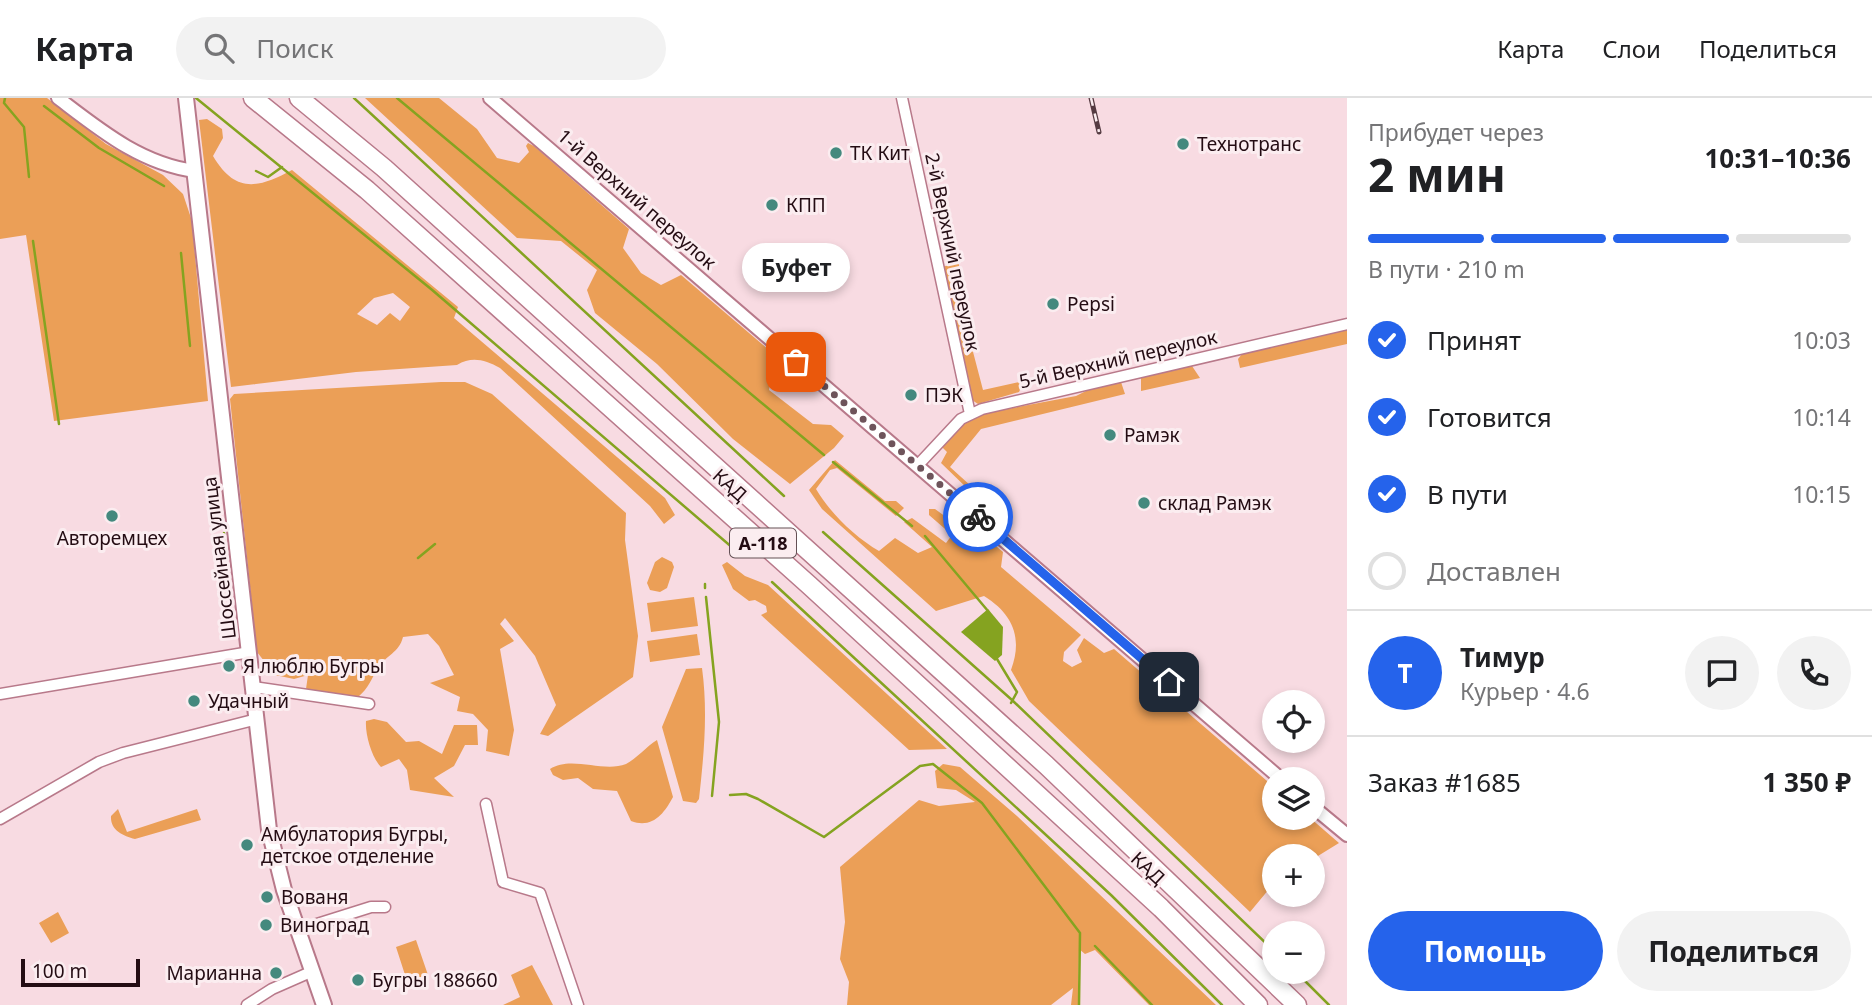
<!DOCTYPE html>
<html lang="ru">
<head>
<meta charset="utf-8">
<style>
	body { margin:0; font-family:"Noto Sans",sans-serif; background:#f2f2f2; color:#202124; height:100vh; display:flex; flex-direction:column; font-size:26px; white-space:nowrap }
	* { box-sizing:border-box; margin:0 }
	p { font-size:23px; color:#757577 }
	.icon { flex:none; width:38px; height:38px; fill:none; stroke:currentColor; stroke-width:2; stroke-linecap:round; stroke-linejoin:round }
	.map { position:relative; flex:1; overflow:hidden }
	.panel { display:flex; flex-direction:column; background:#fff; width:525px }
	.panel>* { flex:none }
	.controls { position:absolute; left:1262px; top:592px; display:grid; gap:14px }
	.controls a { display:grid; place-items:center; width:63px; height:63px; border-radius:50%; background:#fff; box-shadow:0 4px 10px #0003; font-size:35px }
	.scale { position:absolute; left:21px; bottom:18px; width:119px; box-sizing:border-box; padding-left:7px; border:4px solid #240c13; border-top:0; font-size:19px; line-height:24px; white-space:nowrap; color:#240c13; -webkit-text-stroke:5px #fbedf0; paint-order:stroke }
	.pin { position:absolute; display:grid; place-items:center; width:60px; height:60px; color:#fff; margin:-30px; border-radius:14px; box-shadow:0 4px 10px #0006 }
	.courier { position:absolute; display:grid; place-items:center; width:70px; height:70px; margin:-35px; border:5px solid #2563eb; border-radius:50%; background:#fff; color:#222; box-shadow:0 2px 9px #0007 }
	.bubble { position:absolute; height:49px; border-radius:24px; background:#fff; box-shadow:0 4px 10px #0003; font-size:23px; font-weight:700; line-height:49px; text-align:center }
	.headline em { font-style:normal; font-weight:700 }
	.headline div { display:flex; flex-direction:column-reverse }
	.headline { display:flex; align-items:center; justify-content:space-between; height:119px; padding:0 21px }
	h1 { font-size:46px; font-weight:700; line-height:52px }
	.bar { display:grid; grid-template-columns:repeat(4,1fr); gap:10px 7px; align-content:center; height:84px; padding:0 21px }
	.bar i { height:9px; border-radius:5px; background:#e0e0e0 }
	.bar .selected { background:#2563eb }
	.bar p { grid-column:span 4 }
	.line { display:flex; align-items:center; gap:18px; padding:0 21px; border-top:2px solid #e0e0e0 }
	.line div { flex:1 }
	.round { display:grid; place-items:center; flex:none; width:74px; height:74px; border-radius:37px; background:#f2f2f2 }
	ol { padding:0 21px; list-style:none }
	li { display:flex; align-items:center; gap:21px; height:77px }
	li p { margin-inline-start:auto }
	li .icon { padding:7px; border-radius:50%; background:#2563eb; color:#fff; stroke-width:4 }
	li:last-child { color:#757577 }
	li i { width:38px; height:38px; border:4px solid #e0e0e0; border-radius:50% }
	.cta { display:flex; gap:14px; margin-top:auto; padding:14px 21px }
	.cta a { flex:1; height:80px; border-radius:42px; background:#2563eb; color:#fff; font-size:28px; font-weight:700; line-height:80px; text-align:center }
	.cta a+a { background:#f2f2f2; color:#202124 }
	header { display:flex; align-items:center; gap:42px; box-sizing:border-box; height:98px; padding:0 35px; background:#fff; border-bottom:2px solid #e0e0e0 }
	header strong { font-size:33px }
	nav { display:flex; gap:38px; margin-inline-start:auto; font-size:24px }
	.search { width:490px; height:63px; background:#f2f2f2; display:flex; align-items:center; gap:18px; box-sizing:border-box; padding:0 24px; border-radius:38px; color:#757577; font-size:26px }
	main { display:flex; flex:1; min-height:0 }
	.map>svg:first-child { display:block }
</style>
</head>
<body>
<header>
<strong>Карта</strong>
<div class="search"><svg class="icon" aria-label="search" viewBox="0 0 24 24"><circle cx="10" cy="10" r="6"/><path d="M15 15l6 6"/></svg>Поиск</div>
<nav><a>Карта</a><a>Слои</a><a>Поделиться</a></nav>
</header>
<main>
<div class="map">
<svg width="1347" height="907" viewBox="0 0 1347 907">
	<rect width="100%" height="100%" fill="#f8dbe2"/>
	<!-- green -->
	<path fill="#eb9f57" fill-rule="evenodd" d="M0,0h47l59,46 57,31 20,19 9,27 16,180 -154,20 -28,-186 -26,4z
		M365,0h74l38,31 20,29 22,5 10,-11 -3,-6 2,-3 6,3 95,83 -6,19 18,25 20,12 20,-10 94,80 -6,35 44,34 18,1 13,11 -10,12 -44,36 -57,-45 -76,-75 -62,-51 -8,-23 10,-20 -36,-29 -44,-3z
		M207,21l15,10 1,9 -10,18c22,37 44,33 79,14l166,137 -4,11 211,180 10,17 -11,9 -14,-18 -150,-138c-15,-8 -28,-12 -43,-3l-101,7 -125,15 -32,-267zM393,195l17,14 -10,14 -10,-8 -13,12 -20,-11 17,-16z
		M958,163l3,13 -4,1 7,30 -3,1 22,84 41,-9 -5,11 -41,12 -6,-4 -29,-133z
		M1347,232v14l-107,24 -2,-9 4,-5z
		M1192,268l8,12 -59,13v-14z
		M441,284h24l27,12 134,119 -1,27 13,96 -5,41 -85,59 -8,-2 16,-29 -21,-49 -30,-38 -5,6 14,17 -14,8 14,81 -5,26 -23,-5 2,-21 -15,-16 -16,-3 3,-14 -30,-14 24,-8 -15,-29 -11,-12 -25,3c-4,16 -17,18 -25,31 -7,11 -9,20 -20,29l-52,-8 2,-14 -14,4 -19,-4 -18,-23 -27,-253 4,-5z
		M1121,284l4,12 -144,35 -31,38 21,19 5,-4 3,3 -9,6 -29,-28 6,-11 -5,-5 18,-21 26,-13 90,-17 14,-7z
		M835,362l50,41h11l8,7 -8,8 -59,-48 -7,2 -14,19c14,24 39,48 63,62l16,-13 23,15 14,-6 -28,-25 8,-4 34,25 6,-8 -23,-20v-6h6l22,16 8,-5 38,32 -2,15 80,68 -17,17 -1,9 9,6 10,-5 -5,-12 7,-12 20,15 10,-4 160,138v30h35l30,26 -26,16 -1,-3h-38v27l-24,29 -221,-211 -18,-31c12,-32 2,-56 -27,-74l-48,15 -114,-102 -13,-19z
		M662,459l10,5 2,5 -7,21 -7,4 -10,-2 -3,-7 8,-21z
		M727,464l18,14 23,9 179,164 -38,1 -148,-135 6,-3 -1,-6 -11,-6 -6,1 -16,-12 -11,-24z
		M694,499l4,29 -47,6 -4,-29z
		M697,536l3,21 -50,7 -3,-21z
		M702,570c6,44 2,86 -3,131l-3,4 -13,-2 -21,-74 24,-58z
		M374,621l13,3 19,20 13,-1 23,13 12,-29h23l1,20h-13l-11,21 -20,12 20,19 -44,-7 -3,-20 -8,-11 -18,8c-9,-9 -16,-32 -15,-46z
		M657,642l16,57c-9,17 -21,32 -42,24l-14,-30 -24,-2 -15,-11 -15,2 -10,-5 -3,-6c21,-14 53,4 76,-5 10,-5 21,-18 31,-24z
		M943,666l17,3 57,49 199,189h-67l-54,-55 -10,4 -6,-5 -1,56h-7l2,-17 -22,17h-204l2,-23 -9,-23 5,-37 -5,-55 79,-67 20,6 36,-4 -19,-12 -19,-2 -2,-17z
		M118,711l9,23 70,-23 4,11 -66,19c-12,-3 -25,-9 -24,-23z
		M58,814l11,21 -18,10 -12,-20z
		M416,842l12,35 -21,6 -11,-34z
		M532,867l21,40h-50l17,-8 -9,-22z"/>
	<!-- water -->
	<path fill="#85a320" d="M988,511l15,18 -1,28 -7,6 -34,-29z"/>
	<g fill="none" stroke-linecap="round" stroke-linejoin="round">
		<!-- stream -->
		<path stroke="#85a320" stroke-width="2.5" d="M5,0l-1,5 20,24 5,50
			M196,0l235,191 310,266
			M354,0l430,398
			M397,0l427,357
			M44,8l55,42 65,38
			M256,73l12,6 14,-10
			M33,143l26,183
			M181,155l9,93
			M833,364l79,64
			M823,434l189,168 262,251
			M224,435l10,102
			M925,438l63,75
			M418,460l17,-14
			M772,484l339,313 111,110
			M705,486v4
			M706,499l13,125 -7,74
			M997,561l20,33 -6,11
			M730,697l16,-1 12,5 66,38 96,-71 13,-2 49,39 98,130 -1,72
			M1095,848l57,59
			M1295,873l34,34"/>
		<defs>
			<path id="minor" d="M902,0l68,316
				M918,367l43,-46 21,-10 365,-85
				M253,589l116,17
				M0,596l250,-42
				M486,706l17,78 37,11 38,112
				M0,721l99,-57 24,-9 134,-34
				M298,832l73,-23h14
				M247,907l25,-16 41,-18"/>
			<path id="tertiary" d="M58,0c42,32 83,66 137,73
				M490,0l791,681
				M1312,708l35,29"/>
			<path id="secondary" d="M186,0l83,732 15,60 40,115"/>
			<path id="motorway" d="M253,0l114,92 442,395 352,323 97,97
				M299,0l85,70 662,597 251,240"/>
		</defs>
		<!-- minor casing -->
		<use href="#minor" stroke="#b8798a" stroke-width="13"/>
		<!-- tertiary casing -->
		<use href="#tertiary" stroke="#b8798a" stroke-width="16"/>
		<!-- secondary casing -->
		<use href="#secondary" stroke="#b8798a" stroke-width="18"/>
		<!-- motorway casing -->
		<use href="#motorway" stroke="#b8798a" stroke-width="21"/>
		<!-- minor -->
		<use href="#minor" stroke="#fff" stroke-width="10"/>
		<!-- tertiary -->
		<use href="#tertiary" stroke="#fff" stroke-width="12"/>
		<!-- secondary -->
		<use href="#secondary" stroke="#fff" stroke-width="14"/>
		<!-- motorway -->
		<use href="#motorway" stroke="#fff" stroke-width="18"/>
		<defs>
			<path id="rail" d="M1091,0l8,34"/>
		</defs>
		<!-- rail casing -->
		<use href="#rail" stroke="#553b42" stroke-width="5"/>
		<!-- rail -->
		<use href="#rail" stroke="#fbedf0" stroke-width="2.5" stroke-dasharray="8" stroke-linecap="butt"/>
	</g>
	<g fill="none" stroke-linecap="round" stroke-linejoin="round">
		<!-- done -->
		<path stroke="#6e545b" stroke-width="7" stroke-dasharray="0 12.6" d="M796,264l182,155"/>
		<!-- route -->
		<path stroke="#2563eb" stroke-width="9" d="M978,419l191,165"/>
	</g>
	<!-- markers -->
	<g fill="#44897e" stroke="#fbedf0" stroke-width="2.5">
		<circle cx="1183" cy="46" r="7"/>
		<circle cx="836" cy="55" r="7"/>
		<circle cx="772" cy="107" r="7"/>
		<circle cx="1053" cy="206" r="7"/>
		<circle cx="911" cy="297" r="7"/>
		<circle cx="1110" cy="337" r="7"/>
		<circle cx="1144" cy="405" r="7"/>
		<circle cx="112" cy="418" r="7"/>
		<circle cx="229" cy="568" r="7"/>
		<circle cx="194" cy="603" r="7"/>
		<circle cx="247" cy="747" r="7"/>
		<circle cx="267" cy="799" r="7"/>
		<circle cx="266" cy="827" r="7"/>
		<circle cx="276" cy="875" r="7"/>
		<circle cx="358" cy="882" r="7"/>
	</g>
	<g text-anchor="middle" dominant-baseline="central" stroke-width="6" stroke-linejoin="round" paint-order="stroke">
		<!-- shield labels -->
		<rect fill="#fbedf0" stroke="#645055" stroke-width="2" x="730" y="430.5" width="66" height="29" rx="5"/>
		<g font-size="18" font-weight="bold" fill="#240c13">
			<text x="763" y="445">А-118</text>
		</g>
		<!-- poi labels -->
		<g font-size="19" fill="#240c13" stroke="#fbedf0" text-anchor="start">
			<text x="1197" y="46">Технотранс</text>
			<text x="850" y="55">ТК Кит</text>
			<text x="786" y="107">КПП</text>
			<text x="1067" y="206">Pepsi</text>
			<text x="925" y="297">ПЭК</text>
			<text x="1124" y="337">Рамэк</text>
			<text x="1158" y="405">склад Рамэк</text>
			<text x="112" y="440" text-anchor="middle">Авторемцех</text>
			<text x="243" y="568">Я люблю Бугры</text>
			<text x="208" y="603">Удачный</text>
			<text x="261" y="736">Амбулатория Бугры,<tspan x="261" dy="22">детское отделение</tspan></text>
			<text x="281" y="799">Вованя</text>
			<text x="280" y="827">Виноград</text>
			<text x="262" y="875" text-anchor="end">Марианна</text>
			<text x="372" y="882">Бугры 188660</text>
		</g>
		<!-- street labels -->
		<g font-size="19" fill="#240c13" stroke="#fbedf0">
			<text transform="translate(637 101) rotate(41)">1-й Верхний переулок</text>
			<text transform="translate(953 154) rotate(78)">2-й Верхний переулок</text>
			<text transform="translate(1118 261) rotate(-13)">5-й Верхний переулок</text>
			<text transform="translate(730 387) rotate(42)">КАД</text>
			<text transform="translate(219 460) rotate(-97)">Шоссейная улица</text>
			<text transform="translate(1148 770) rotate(43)">КАД</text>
		</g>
	</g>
</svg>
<div class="controls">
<a><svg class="icon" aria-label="locate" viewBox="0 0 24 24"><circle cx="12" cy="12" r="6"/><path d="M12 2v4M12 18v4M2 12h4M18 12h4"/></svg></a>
<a><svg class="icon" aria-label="layers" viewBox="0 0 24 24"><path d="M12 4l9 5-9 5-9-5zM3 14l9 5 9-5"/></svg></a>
<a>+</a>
<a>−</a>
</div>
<div class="scale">100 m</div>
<div class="pin" style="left:796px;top:264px;background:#ea580c"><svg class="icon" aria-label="bag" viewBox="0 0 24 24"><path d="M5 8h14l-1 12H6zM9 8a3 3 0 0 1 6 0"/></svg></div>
<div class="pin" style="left:1169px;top:584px;background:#1f2937"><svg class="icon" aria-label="home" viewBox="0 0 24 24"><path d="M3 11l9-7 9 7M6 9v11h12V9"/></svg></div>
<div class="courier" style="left:978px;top:419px"><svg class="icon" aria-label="bike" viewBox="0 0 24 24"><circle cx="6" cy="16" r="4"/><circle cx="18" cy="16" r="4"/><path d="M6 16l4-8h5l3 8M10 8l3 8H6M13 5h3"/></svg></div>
<div class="bubble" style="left:742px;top:145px;width:108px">Буфет</div>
</div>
<section class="panel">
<div class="headline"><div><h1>2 мин</h1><p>Прибудет через</p></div><em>10:31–10:36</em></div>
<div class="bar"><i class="selected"></i><i class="selected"></i><i class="selected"></i><i></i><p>В пути · 210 m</p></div>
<ol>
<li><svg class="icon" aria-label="check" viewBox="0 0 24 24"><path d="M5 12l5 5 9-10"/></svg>Принят<p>10:03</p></li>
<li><svg class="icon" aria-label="check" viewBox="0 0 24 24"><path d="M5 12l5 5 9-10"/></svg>Готовится<p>10:14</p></li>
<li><svg class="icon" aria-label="check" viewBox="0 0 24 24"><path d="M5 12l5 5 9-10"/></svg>В пути<p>10:15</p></li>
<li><i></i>Доставлен</li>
</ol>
<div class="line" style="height:126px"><b class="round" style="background:#2563eb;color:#fff">Т</b><div><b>Тимур</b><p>Курьер · 4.6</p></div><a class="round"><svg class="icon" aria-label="chat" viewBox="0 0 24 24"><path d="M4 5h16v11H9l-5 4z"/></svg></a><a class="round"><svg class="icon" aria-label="phone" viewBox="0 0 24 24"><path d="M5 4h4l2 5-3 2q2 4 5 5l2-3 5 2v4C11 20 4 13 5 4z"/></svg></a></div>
<div class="line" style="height:91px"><div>Заказ #1685</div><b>1 350 ₽</b></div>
<div class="cta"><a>Помощь</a><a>Поделиться</a></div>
</section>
</main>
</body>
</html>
